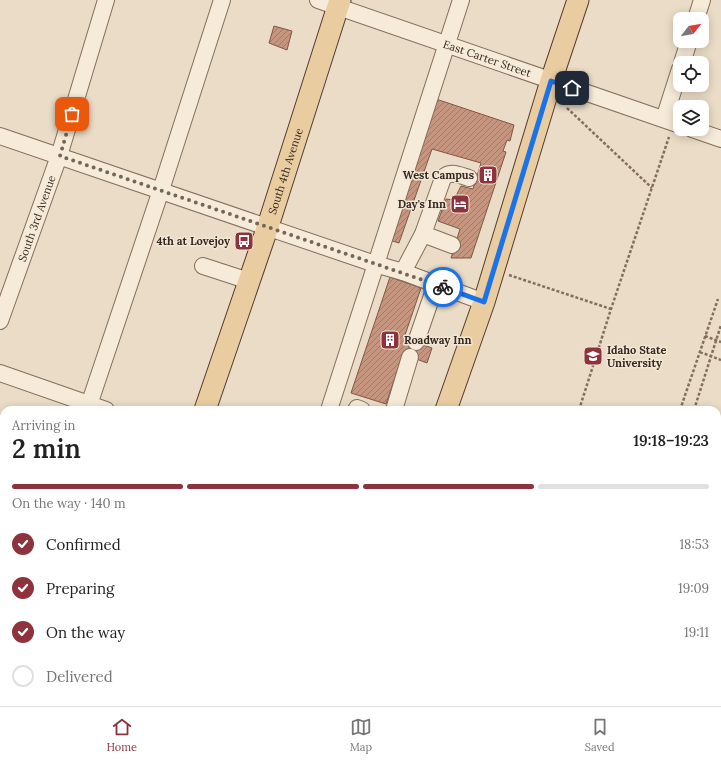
<!DOCTYPE html>
<html lang="en">
<head>
<meta charset="utf-8">
<style>
	body { margin:0; font-family:Lora,serif; background:#f2f2f2; color:#222; height:100vh; display:flex; flex-direction:column; font-size:15px; white-space:nowrap }
	* { box-sizing:border-box; margin:0 }
	p { font-size:13px; color:#767676 }
	.icon { flex:none; width:22px; height:22px; fill:none; stroke:currentColor; stroke-width:2; stroke-linecap:round; stroke-linejoin:round }
	.map { position:relative; flex:1; overflow:hidden }
	.panel { position:absolute; left:0px; top:406px; width:721px; height:300px; display:flex; flex-direction:column; background:#fff; border-radius:12px 12px 0 0; box-shadow:0 2px 10px #0003 }
	.panel>* { flex:none }
	.needle { width:26px; rotate:59deg }
	.controls { position:absolute; left:673px; top:12px; display:grid; gap:8px }
	.controls a { display:grid; place-items:center; width:36px; height:36px; border-radius:8px; background:#fff; box-shadow:0 2px 10px #0003; font-size:20px }
	.pin { position:absolute; display:grid; place-items:center; width:34px; height:34px; color:#fff; margin:-17px; border-radius:8px; box-shadow:0 2px 6px #0006 }
	.courier { position:absolute; display:grid; place-items:center; width:40px; height:40px; margin:-20px; border:3px solid #1a73e8; border-radius:50%; background:#fff; color:#222; box-shadow:0 1px 5px #0007 }
	.head em { font-style:normal; font-weight:600 }
	.head div { display:flex; flex-direction:column-reverse }
	.head { display:flex; align-items:center; justify-content:space-between; height:68px; padding:0 12px }
	h1 { font-size:26px; font-weight:600; line-height:30px }
	.bar { display:grid; grid-template-columns:repeat(4,1fr); gap:6px 4px; align-content:center; height:48px; padding:0 12px }
	.bar i { height:5px; border-radius:3px; background:#e0e0e0 }
	.bar .active { background:#8e333d }
	.bar p { grid-column:span 4 }
	ol { padding:0 12px; list-style:none }
	li { display:flex; align-items:center; gap:12px; height:44px }
	li p { margin-inline-start:auto }
	li .icon { padding:4px; border-radius:50%; background:#8e333d; color:#fff; stroke-width:4 }
	li:last-child { color:#767676 }
	li i { width:22px; height:22px; border:2px solid #e0e0e0; border-radius:50% }
	.menu { display:flex; justify-content:space-around; align-items:center; height:56px; border-top:1px solid #e0e0e0; background:#fff; font-size:11px; color:#767676 }
	.menu a { display:grid; justify-items:center; gap:2px }
	.menu .active { color:#8e333d }
	.map>svg:first-child { display:block }
</style>
</head>
<body>
<div class="map">
<svg width="721" height="706" viewBox="0 0 721 706">
	<defs>
		<pattern id="park-tufts" width="24" height="20" patternUnits="userSpaceOnUse"><rect width="24" height="20" fill="#c7c79b"/><path d="M3 7l-1-3M5 7V3M7 7l1-3M15 17l-1-3M17 17v-4M19 17l1-3" fill="none" stroke="#acab85"/></pattern>
		<pattern id="building-hatch" width="6" height="6" patternUnits="userSpaceOnUse"><rect width="6" height="6" fill="#c5957f"/><path d="M-1 1l2-2M0 6l6-6M5 7l2-2" fill="none" stroke="#a17a68"/></pattern>
	</defs>
	<rect width="100%" height="100%" fill="#eadcc6"/>
	<!-- park -->
	<path fill="url(#park-tufts)" d="M717,596l4,1v109h-137l1,-4h132z"/>
	<!-- building -->
	<path fill="url(#building-hatch)" stroke="#815745" d="M274,26l18,5 -5,19 -18,-7z
		M433,98l81,27 -4,16 -3,-1 -4,11 3,1 -35,106h-20l9,-29 -22,-8 8,-22 8,1 7,-14 12,3 8,-26 -49,-14 -33,94 -13,-4z
		M390,277l31,11 -17,50 28,10 -5,15 -24,-9 -17,50 -35,-11z
		M717,515l4,1v52l-4,-2z
		M492,702h55l-2,4h-55z"/>
	<g fill="none" stroke-linecap="round" stroke-linejoin="round">
		<defs>
			<g id="minor">
				<path id="s1" d="M318,0l362,125"/>
				<path d="M696,19l6,-19"/>
				<path d="M682,63l7,-22"/>
				<path d="M664,119l16,-50"/>
				<path d="M692,129l29,10"/>
				<path d="M0,136l375,128 28,8 81,30"/>
				<path d="M423,234l29,11"/>
				<path d="M203,266l46,15"/>
				<path d="M403,272l20,-38 20,-56c7,-8 16,-3 26,0"/>
				<path id="s2" d="M0,321l59,-165 47,-156"/>
				<path d="M416,342l20,-58"/>
				<path d="M0,373l106,37"/>
				<path d="M89,405l72,-215 61,-190"/>
				<path d="M329,410l132,-410"/>
				<path d="M356,410l1,-2 5,2"/>
				<path d="M394,410l16,-53"/>
				<path d="M0,615l4,1"/>
				<path d="M0,678l4,-12"/>
				<path d="M252,702l12,4"/>
				<path d="M227,706l2,-4"/>
			</g>
			<g id="major">
				<path id="s3" d="M205,410l63,-184 72,-226"/>
				<path d="M446,410l38,-108 67,-221 27,-81"/>
				<path d="M107,706l2,-4"/>
				<path d="M345,706l2,-4"/>
			</g>
		</defs>
		<!-- minor casing -->
		<use href="#minor" stroke="#846e5d" stroke-width="18"/>
		<!-- major casing -->
		<use href="#major" stroke="#523d31" stroke-width="23"/>
		<!-- path -->
		<path stroke="#846e5d" stroke-width="2.5" stroke-dasharray="3 2" stroke-linecap="butt" d="M567,108l85,80
			M509,275l102,34
			M705,336l16,6
			M700,352l21,8
			M579,410l32,-101 58,-172
			M680,410l38,-111
			M694,410l27,-85
			M717,436l4,1
			M717,456l4,1"/>
		<!-- minor -->
		<use href="#minor" stroke="#f6ead8" stroke-width="16"/>
		<!-- major -->
		<use href="#major" stroke="#eacca1" stroke-width="21"/>
	</g>
	<g fill="none" stroke-linecap="round" stroke-linejoin="round">
		<!-- done -->
		<path stroke="#74675a" stroke-width="4" stroke-dasharray="0 7.2" d="M72,114l-12,42 383,131"/>
		<!-- route -->
		<path stroke="#1a73e8" stroke-width="5" d="M443,287l41,15 67,-221 21,7"/>
	</g>
	<!-- icons -->
	<defs>
		<symbol id="building-square" viewBox="-11 -11 22 22"><rect x="-9" y="-9" width="18" height="18" rx="4" fill="#8e333d" stroke="#f2e7d5"/><path d="M-4-6H4V6H1V3H-1V6H-4ZM-2.5-4.3h1.7v1.8h-1.7ZM.8-4.3h1.7v1.8H.8ZM-2.5-1h1.7V.8h-1.7ZM.8-1h1.7V.8H.8Z" fill="#fff"/></symbol>
		<symbol id="hotel-square" viewBox="-11 -11 22 22"><rect x="-9" y="-9" width="18" height="18" rx="4" fill="#8e333d" stroke="#f2e7d5"/><path d="M-6-4.5h1.5V1H6V5H4.5V3h-9V5H-6ZM-4 0a1.8 1.8 0 1 1 3.6 0ZM.5 0V-2.5h3Q6-2.5 6 0Z" fill="#fff"/></symbol>
		<symbol id="bus-square" viewBox="-11 -11 22 22"><rect x="-9" y="-9" width="18" height="18" rx="4" fill="#8e333d" stroke="#f2e7d5"/><path d="M-5-6H5V4H4V6H2V4H-2V6H-4V4H-5ZM-3.5-4V0h7V-4ZM-3.5 1.2v1.5H-2V1.2ZM2 1.2v1.5H3.5V1.2Z" fill="#fff"/></symbol>
		<symbol id="university-square" viewBox="-11 -11 22 22"><rect x="-9" y="-9" width="18" height="18" rx="4" fill="#8e333d" stroke="#f2e7d5"/><path d="M0-5L7-2L0 1L-7-2ZM-4 1L0 2.5L4 1V4Q0 6-4 4Z" fill="#fff"/></symbol>
	</defs>
	<g fill-rule="evenodd">
		<use href="#building-square" x="477" y="164" width="22" height="22"/>
		<use href="#hotel-square" x="449" y="193" width="22" height="22"/>
		<use href="#bus-square" x="233" y="230" width="22" height="22"/>
		<use href="#building-square" x="379" y="329" width="22" height="22"/>
		<use href="#university-square" x="582" y="345" width="22" height="22"/>
	</g>
	<g text-anchor="middle" dominant-baseline="central" stroke-width="3" stroke-linejoin="round" paint-order="stroke">
		<!-- street labels -->
		<g font-size="11" fill="#352820" stroke="#f2e7d5">
			<text stroke="none"><textPath href="#s1" startOffset="179">East Carter Street</textPath></text>
			<text stroke="none"><textPath href="#s3" startOffset="252">South 4th Avenue</textPath></text>
			<text stroke="none"><textPath href="#s2" startOffset="109">South 3rd Avenue</textPath></text>
		</g>
		<!-- poi labels -->
		<g font-size="11" font-weight="bold" fill="#352820" stroke="#f2e7d5" text-anchor="end">
			<text x="474" y="175">West Campus</text>
			<text x="446" y="204">Day's Inn</text>
			<text x="230" y="241">4th at Lovejoy</text>
			<text x="404" y="340" text-anchor="start">Roadway Inn</text>
			<text x="607" y="350" text-anchor="start">Idaho State<tspan x="607" dy="13">University</tspan></text>
		</g>
	</g>
</svg>
<div class="controls">
<a><svg class="needle" viewBox="-14 -14 28 28"><path d="M0-13l5 13h-10z" fill="#e53935"/><path d="M0 13l5-13h-10z" fill="#767676"/></svg></a>
<a><svg class="icon" aria-label="locate" viewBox="0 0 24 24"><circle cx="12" cy="12" r="6"/><path d="M12 2v4M12 18v4M2 12h4M18 12h4"/></svg></a>
<a><svg class="icon" aria-label="layers" viewBox="0 0 24 24"><path d="M12 4l9 5-9 5-9-5zM3 14l9 5 9-5"/></svg></a>
</div>
<div class="pin" style="left:72px;top:114px;background:#ea580c"><svg class="icon" aria-label="bag" viewBox="0 0 24 24"><path d="M5 8h14l-1 12H6zM9 8a3 3 0 0 1 6 0"/></svg></div>
<div class="pin" style="left:572px;top:88px;background:#1f2937"><svg class="icon" aria-label="home" viewBox="0 0 24 24"><path d="M3 11l9-7 9 7M6 9v11h12V9"/></svg></div>
<div class="courier" style="left:443px;top:287px"><svg class="icon" aria-label="bike" viewBox="0 0 24 24"><circle cx="6" cy="16" r="4"/><circle cx="18" cy="16" r="4"/><path d="M6 16l4-8h5l3 8M10 8l3 8H6M13 5h3"/></svg></div>
<section class="panel">
<div class="head"><div><h1>2 min</h1><p>Arriving in</p></div><em>19:18–19:23</em></div>
<div class="bar"><i class="active"></i><i class="active"></i><i class="active"></i><i></i><p>On the way · 140 m</p></div>
<ol>
<li><svg class="icon" aria-label="check" viewBox="0 0 24 24"><path d="M5 12l5 5 9-10"/></svg>Confirmed<p>18:53</p></li>
<li><svg class="icon" aria-label="check" viewBox="0 0 24 24"><path d="M5 12l5 5 9-10"/></svg>Preparing<p>19:09</p></li>
<li><svg class="icon" aria-label="check" viewBox="0 0 24 24"><path d="M5 12l5 5 9-10"/></svg>On the way<p>19:11</p></li>
<li><i></i>Delivered</li>
</ol>
</section>
</div>
<nav class="menu">
<a class="active"><svg class="icon" aria-label="home" viewBox="0 0 24 24"><path d="M3 11l9-7 9 7M6 9v11h12V9"/></svg>Home</a>
<a><svg class="icon" aria-label="map" viewBox="0 0 24 24"><path d="M3 6l6-2 6 2 6-2v14l-6 2-6-2-6 2zM9 4v14M15 6v14"/></svg>Map</a>
<a><svg class="icon" aria-label="saved" viewBox="0 0 24 24"><path d="M7 4h10v16l-5-4-5 4z"/></svg>Saved</a>
</nav>
</body>
</html>
